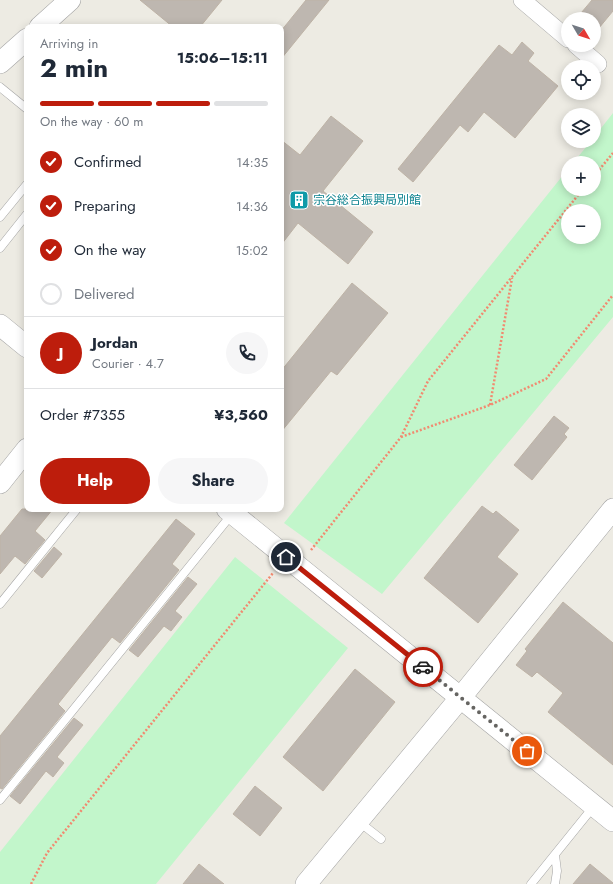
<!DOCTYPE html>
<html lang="en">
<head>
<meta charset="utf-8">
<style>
	body { margin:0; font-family:Jost,"Noto Sans JP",sans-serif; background:#f6f6f7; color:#1f2937; height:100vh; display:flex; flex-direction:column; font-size:15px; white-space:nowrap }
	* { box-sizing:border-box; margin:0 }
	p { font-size:13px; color:#747a83 }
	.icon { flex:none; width:22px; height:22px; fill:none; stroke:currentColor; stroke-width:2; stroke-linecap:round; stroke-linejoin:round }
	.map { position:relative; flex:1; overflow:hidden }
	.details { position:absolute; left:24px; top:24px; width:260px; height:488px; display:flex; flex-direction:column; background:#fff; border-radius:8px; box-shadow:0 2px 10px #0003 }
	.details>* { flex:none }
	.needle { width:26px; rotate:129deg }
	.fabs { position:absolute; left:561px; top:12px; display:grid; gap:8px }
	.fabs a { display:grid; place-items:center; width:40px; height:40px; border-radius:50%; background:#fff; box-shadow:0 2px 10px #0003; font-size:20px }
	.pin { position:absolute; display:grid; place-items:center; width:34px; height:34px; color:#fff; margin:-17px; border:2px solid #fff; border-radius:50%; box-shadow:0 1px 4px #0007 }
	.courier { position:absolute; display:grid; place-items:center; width:40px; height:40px; margin:-20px; border:3px solid #bd1d0c; border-radius:50%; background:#fff; color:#222; box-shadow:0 1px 5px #0007 }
	.summary em { font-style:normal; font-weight:700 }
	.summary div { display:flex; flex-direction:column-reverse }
	.summary { display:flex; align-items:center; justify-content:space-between; height:68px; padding:0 16px }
	h1 { font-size:26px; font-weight:700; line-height:30px }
	.bar { display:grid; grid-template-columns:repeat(4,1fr); gap:6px 4px; align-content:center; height:48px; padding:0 16px }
	.bar i { height:5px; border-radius:3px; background:#e0e1e3 }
	.bar .on { background:#bd1d0c }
	.bar p { grid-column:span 4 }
	.line { display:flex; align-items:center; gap:10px; padding:0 16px; border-top:1px solid #e0e1e3 }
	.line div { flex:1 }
	.round { display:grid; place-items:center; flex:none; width:42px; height:42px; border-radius:21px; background:#f6f6f7 }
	ol { padding:0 16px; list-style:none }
	li { display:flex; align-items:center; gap:12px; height:44px }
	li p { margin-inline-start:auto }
	li .icon { padding:4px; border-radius:50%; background:#bd1d0c; color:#fff; stroke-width:4 }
	li:last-child { color:#747a83 }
	li i { width:22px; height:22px; border:2px solid #e0e1e3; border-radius:50% }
	.cta { display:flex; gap:8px; margin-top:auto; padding:8px 16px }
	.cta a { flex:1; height:46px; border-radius:24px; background:#bd1d0c; color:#fff; font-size:16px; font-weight:700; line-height:46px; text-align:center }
	.cta a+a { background:#f6f6f7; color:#1f2937 }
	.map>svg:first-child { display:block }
</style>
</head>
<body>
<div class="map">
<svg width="613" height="884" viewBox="0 0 613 884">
	<rect width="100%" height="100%" fill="#edebe3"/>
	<!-- park -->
	<path fill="#c2f6cb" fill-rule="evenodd" d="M613,113v204l-231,277 -98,-71 284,-354v20h26v-26h-21l18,-22h3v-4zM568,211h26v26h-26z
		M235,557l113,91 -192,236h-156v-32z"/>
	<!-- building -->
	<path fill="#beb7b0" stroke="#beb3a6" d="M140,0h82l-22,27h-27z
		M306,0h23l-48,59v-28z
		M592,0h21v11l-19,23v-15h-18z
		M522,42l12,11 -6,8 30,25 -43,52 -31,-26 -16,20 -8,-7 -47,57 -15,-13 101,-124 13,10z
		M331,116l32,25 -40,50 50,41 -25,32 -50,-41 -17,22v-105l19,15z
		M352,283l36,30 -51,62 -6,-4 -50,61v-61z
		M554,416l15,12 -5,6 3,3 -35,43 -18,-15z
		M482,506l11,8 3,-3 23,19 -22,27 21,17 -40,49 -54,-45z
		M22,509h31l-18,22 10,9 -20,24 -10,-8 -15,18v-38z
		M176,519l19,15 -23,30 7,6 -59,73 -8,-6 -54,67 7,7 -63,78 -2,-1v-52z
		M54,547l8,7 -20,24 -8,-7z
		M188,577l9,7 -22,27 7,6 -11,14 -7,-5 -26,31 -9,-7z
		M563,602l50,41v122l-65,-53 15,-19 -26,-21 -5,5 -16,-12 11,-14 -2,-2z
		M355,669l40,33 -72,89 -40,-34z
		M74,718l9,7 -26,32 7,6 -11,14 -7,-6 -26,33 -10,-8z
		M255,786l27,22 -22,28 -27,-22z
		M199,864l25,20h-41z
		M590,864l23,19v1h-40z"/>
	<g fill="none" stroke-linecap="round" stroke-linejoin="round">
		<defs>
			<path id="service" d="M0,87l27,22
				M0,217l27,-33
				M0,248l27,-34
				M0,604l77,-95
				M0,800l232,-286
				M358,821l23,18
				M531,884l63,-78
				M555,884l2,-13 -2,-16"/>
			<path id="minor" d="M522,0l46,39
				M576,45l22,19"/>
			<path id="tertiary" d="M40,27l30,-27
				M0,63l27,-24
				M0,325l27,22
				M0,483l27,-34
				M227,509l386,312
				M306,884l155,-187 152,-188"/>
		</defs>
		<!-- service casing -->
		<use href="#service" stroke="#a4a4a4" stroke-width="9"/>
		<!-- minor casing -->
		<use href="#minor" stroke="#a4a4a4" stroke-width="18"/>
		<!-- tertiary casing -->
		<use href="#tertiary" stroke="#a4a4a4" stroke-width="22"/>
		<!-- path -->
		<path stroke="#f18a70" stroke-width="2.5" stroke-dasharray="2 2" stroke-linecap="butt" d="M594,176l19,-23
			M490,405l22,-127
			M401,437l89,-32 56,-26 67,-84
			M311,550l90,-113 27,-56 155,-192
			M31,884l16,-31 226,-280"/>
		<!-- service -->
		<use href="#service" stroke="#fff" stroke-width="8"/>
		<!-- minor -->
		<use href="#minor" stroke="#fff" stroke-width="17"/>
		<!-- tertiary -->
		<use href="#tertiary" stroke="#fff" stroke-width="21"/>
	</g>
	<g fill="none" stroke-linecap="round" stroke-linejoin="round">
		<!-- done -->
		<path stroke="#666562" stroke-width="4" stroke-dasharray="0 7.2" d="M423,667l104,84"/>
		<!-- route -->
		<path stroke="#bd1d0c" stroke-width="5" d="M286,557l137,110"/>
	</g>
	<!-- icons -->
	<defs>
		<symbol id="building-square" viewBox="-11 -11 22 22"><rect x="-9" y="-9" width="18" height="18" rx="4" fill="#0f9aa8" stroke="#fff"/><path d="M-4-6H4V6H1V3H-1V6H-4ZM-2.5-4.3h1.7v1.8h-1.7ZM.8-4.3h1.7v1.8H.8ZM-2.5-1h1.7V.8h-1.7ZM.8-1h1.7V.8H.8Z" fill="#fff"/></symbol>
	</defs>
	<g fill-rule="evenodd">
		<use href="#building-square" x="288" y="189" width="22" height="22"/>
	</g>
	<g text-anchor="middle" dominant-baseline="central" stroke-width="3" stroke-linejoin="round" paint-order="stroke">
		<!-- culture labels -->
		<g font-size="12" fill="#0d838f" stroke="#fff" text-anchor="start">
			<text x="313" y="200">宗谷総合振興局別館</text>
		</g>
	</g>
</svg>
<div class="fabs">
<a><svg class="needle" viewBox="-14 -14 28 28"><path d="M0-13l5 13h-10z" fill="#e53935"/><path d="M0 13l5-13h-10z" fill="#747a83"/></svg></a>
<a><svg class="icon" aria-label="locate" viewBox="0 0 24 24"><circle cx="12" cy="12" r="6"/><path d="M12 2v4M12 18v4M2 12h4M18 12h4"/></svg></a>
<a><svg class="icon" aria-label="layers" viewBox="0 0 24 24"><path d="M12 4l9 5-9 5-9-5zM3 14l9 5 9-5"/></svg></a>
<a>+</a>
<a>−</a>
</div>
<div class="pin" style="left:527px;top:751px;background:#ea580c"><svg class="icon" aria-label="bag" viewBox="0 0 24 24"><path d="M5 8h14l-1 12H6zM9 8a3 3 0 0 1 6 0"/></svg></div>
<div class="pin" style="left:286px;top:557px;background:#1f2937"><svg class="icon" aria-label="home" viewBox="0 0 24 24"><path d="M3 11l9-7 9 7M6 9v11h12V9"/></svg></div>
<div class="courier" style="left:423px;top:667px"><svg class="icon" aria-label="car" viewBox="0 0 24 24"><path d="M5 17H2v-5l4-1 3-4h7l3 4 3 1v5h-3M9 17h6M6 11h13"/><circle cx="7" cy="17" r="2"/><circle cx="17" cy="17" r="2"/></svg></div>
<section class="details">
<div class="summary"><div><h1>2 min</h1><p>Arriving in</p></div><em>15:06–15:11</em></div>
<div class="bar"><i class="on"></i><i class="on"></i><i class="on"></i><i></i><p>On the way · 60 m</p></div>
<ol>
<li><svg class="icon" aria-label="check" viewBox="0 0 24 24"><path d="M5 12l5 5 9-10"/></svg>Confirmed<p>14:35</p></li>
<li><svg class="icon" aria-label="check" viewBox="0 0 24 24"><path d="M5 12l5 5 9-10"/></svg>Preparing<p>14:36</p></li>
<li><svg class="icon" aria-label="check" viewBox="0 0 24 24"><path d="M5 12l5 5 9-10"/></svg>On the way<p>15:02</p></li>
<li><i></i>Delivered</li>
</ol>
<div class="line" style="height:72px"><b class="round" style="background:#bd1d0c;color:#fff">J</b><div><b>Jordan</b><p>Courier · 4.7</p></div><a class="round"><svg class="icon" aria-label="phone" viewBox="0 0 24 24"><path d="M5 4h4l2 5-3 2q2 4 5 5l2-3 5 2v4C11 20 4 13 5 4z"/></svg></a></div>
<div class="line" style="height:52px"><div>Order #7355</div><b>¥3,560</b></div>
<div class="cta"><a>Help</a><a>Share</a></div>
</section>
</div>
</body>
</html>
